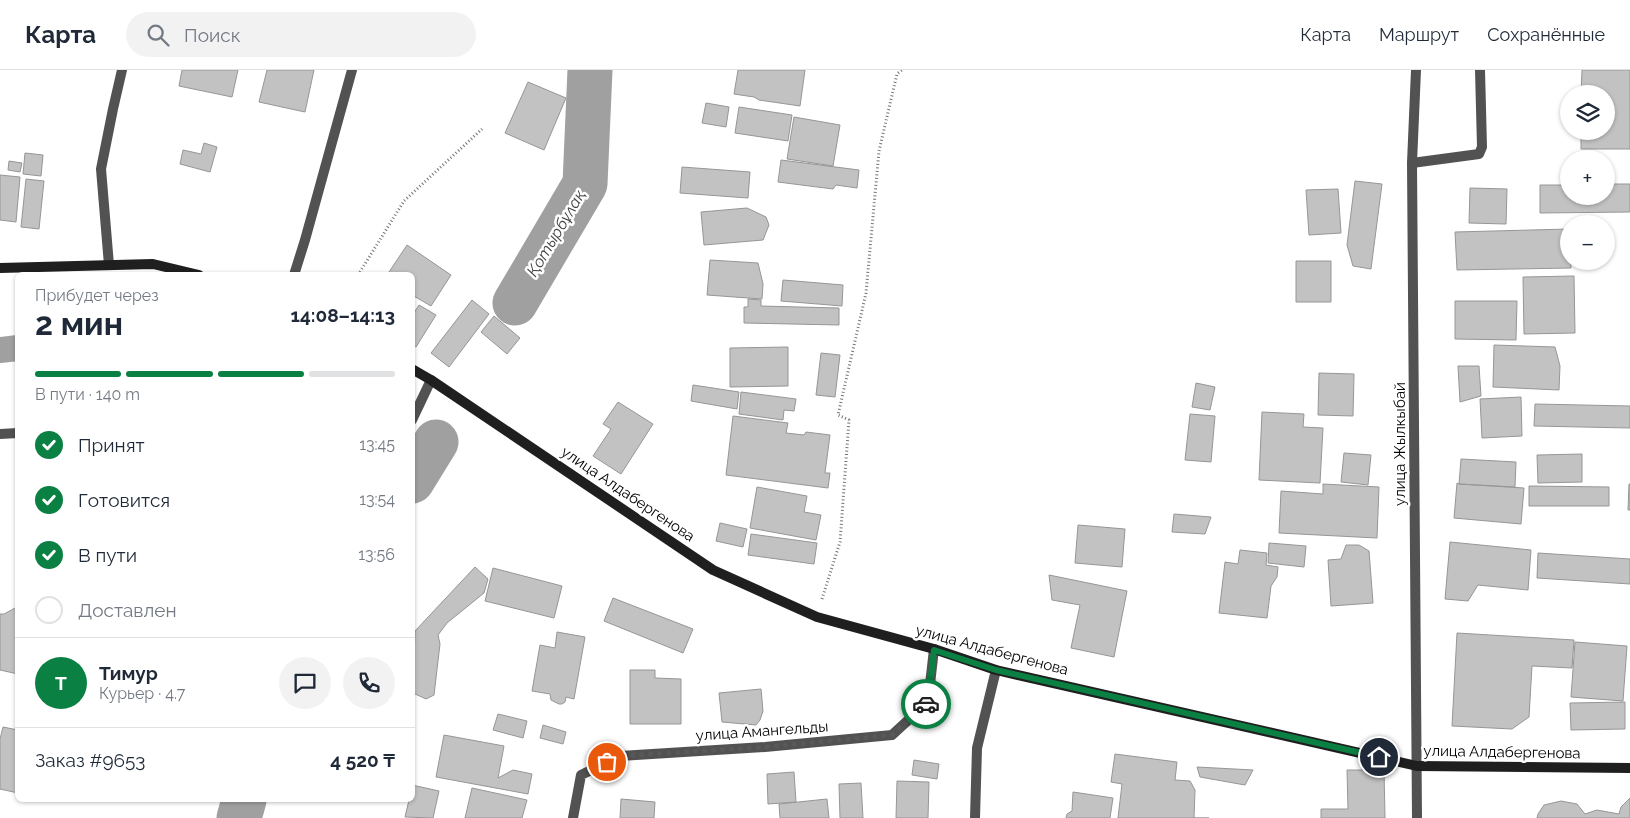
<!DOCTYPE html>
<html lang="ru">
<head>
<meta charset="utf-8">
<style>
	body { margin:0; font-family:Raleway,sans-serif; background:#f2f2f3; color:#1f2937; height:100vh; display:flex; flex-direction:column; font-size:19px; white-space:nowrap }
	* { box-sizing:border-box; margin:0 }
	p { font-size:16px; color:#747a83 }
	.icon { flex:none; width:28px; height:28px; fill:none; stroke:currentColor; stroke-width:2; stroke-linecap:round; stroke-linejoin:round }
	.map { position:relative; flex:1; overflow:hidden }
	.sheet { position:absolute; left:15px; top:202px; width:400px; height:530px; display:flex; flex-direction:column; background:#fff; border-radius:8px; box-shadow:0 1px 4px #0004 }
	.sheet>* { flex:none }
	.controls { position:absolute; left:1560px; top:15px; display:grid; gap:10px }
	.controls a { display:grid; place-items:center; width:55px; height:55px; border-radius:50%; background:#fff; box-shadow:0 1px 4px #0004; font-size:25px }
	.pin { position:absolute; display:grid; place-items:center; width:42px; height:42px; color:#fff; margin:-21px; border:2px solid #fff; border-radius:50%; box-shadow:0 1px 5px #0007 }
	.courier { position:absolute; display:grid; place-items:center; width:50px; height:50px; margin:-25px; border:4px solid #0b8043; border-radius:50%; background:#fff; color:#222; box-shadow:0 1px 6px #0007 }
	.summary em { font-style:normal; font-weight:700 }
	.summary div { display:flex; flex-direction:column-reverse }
	.summary { display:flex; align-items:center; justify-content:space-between; height:85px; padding:0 20px }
	h1 { font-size:32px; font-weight:700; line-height:38px }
	.bar { display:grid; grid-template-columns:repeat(4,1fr); gap:8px 5px; align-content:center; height:60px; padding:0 20px }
	.bar i { height:6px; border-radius:4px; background:#e0e1e3 }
	.bar .active { background:#0b8043 }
	.bar p { grid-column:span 4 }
	.line { display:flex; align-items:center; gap:12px; padding:0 20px; border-top:1px solid #e0e1e3 }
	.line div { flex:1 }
	.round { display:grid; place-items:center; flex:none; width:52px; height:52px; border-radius:26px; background:#f2f2f3 }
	ol { padding:0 20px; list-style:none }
	li { display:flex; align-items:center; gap:15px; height:55px }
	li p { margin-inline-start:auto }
	li .icon { padding:5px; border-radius:50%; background:#0b8043; color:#fff; stroke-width:4 }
	li:last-child { color:#747a83 }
	li i { width:28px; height:28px; border:2px solid #e0e1e3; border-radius:50% }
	header { display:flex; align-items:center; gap:30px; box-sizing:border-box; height:70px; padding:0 25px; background:#fff; border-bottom:1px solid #e0e1e3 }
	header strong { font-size:24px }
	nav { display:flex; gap:28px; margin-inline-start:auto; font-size:18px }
	.search { width:350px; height:45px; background:#f2f2f3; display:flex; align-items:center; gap:12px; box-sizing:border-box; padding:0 18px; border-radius:28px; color:#747a83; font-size:19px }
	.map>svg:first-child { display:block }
</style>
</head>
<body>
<header>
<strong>Карта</strong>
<div class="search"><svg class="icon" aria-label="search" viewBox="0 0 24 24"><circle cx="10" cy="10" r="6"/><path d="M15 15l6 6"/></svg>Поиск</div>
<nav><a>Карта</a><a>Маршрут</a><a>Сохранённые</a></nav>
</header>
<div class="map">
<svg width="1630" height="748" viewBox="0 0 1630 748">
	<rect width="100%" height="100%" fill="#fff"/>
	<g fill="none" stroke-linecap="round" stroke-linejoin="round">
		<!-- canal -->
		<path stroke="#a0a0a0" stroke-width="26" d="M0,280l18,-2"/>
		<!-- river -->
		<path stroke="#a0a0a0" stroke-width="45" d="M515,233l70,-119 5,-114
			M412,411l24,-39
			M239,748l5,-18"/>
	</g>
	<!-- building -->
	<path fill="#c2c2c2" stroke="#969696" d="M182,0h56l-6,27 -53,-11z
		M267,0h47l-9,42 -46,-10z
		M738,0h67l-5,36 -41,-6 -5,-3 -20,-3z
		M1582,0h48v79h-49v-18h25v-37h-25z
		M528,12l38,16 -22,52 -39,-17z
		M706,33l23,4 -3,20 -24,-4z
		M739,37l53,8 -4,26 -53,-8z
		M794,47l46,8 -7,41 -46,-7z
		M204,73l13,4 -7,25 -30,-8 3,-14 18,4z
		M25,83l18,2 -2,21 -18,-2z
		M781,90l78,10 -2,18 -21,-3 -3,4 -55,-7z
		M9,91l13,2 -2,9 -12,-2z
		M682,97l68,5 -2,26 -68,-5z
		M0,105l20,2 -4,45 -16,-2z
		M26,109l18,2 -5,48 -18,-2z
		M1355,111l27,3 -11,85 -18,-3 -6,-21z
		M1606,114h24v28l-90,1v-28h29v11h37z
		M1470,118l37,1 -1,35 -37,-1z
		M1338,119l3,44 -32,2 -3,-45z
		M747,138l19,9 3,8 -6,15 -59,5 -3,-33z
		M1569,159v32h2v7l-114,2 -2,-38z
		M407,175l44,30 -20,31 -19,-11v-20h-25z
		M710,190l48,3 5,21 -1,15 -55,-4z
		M1296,191h35v41h-35z
		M1574,206l1,57 -51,1 -1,-57z
		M783,210l60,5 -1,21 -61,-5z
		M748,229l13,1v6l78,2v17l-95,-2v-16h4z
		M472,230l17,14 -40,53 -18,-14z
		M1455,231h62l-1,39 -61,-1z
		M419,235l17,10 -20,32 -4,-2v-29z
		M494,246l26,22 -13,16 -26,-22z
		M1494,275l61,2 5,19 -1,24 -66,-3z
		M788,277v39l-58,1v-39z
		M821,283l19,2 -5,42 -19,-2z
		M1458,296h21l2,30 -21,6z
		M1319,303l35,1 -1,42 -35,-1z
		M1196,313l19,4 -5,23 -18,-3z
		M693,315l46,7 -2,17 -46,-8z
		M741,322l55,7 -2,12 -10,-1 -1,10 -44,-6z
		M1521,327l1,39 -40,2 -2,-39z
		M618,332l35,22 -32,50 -28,-18 18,-27 -8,-5z
		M1535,334l95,2v22l-96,-2z
		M1262,342l42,2 -1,13 20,1 -3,55 -61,-3z
		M1190,344l25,2 -4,46 -26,-2z
		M733,346l55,7 -2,10 18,2 2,-3 24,3 -5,38h5l-2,15 -102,-13z
		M1344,383l27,2 -3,30 -27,-3z
		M1582,384v28l-44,1 -1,-28z
		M1461,389l55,3 -1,25 -56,-3z
		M1457,413l2,1 65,4 -3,36 -67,-6z
		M1323,414l56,3 -2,51 -98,-5 2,-42 42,3z
		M1629,414h1v26h-2z
		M1529,416l80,1v19h-80z
		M757,417l50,9 -3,16 17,3 -5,25 -66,-12z
		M1174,444l37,3 -6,17 -33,-2z
		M720,453l27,6 -4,18 -27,-6z
		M1078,455l47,4 -3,38 -47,-4z
		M751,464l66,9 -3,21 -66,-9z
		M1450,472l81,8 -3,40 -50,-5 -10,16 -23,-2z
		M1269,473l37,3 -2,21 -36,-4z
		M1346,475h13l10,6 4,52 -42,3 -3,-46 13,-1z
		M1240,480l27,3 -1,12 12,2 -1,10 -6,9 -4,32 -48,-5 6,-51 13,2z
		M1538,483l92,6v25l-93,-6z
		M475,497l13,12 -4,14 -37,30 -9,12 2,9 -6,51 -8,4 -13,-6 2,-62z
		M493,498l69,18 -8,32 -69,-17z
		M1049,505l78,16 -13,66 -43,-9 9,-43 -28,-5z
		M613,528l80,31 -10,24 -79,-32z
		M17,537h1v67l-18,-4v-56h4z
		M557,562l28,5 -11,62 -8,-2 -1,5 -3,2h-3l-8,-4 -1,-6 -18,-3 8,-46 15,3z
		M1457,563l117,7 -2,28 -40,-2 -3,51 -17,12 -60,-3z
		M1575,572l52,4 -4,55 -52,-4z
		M630,600h25v8l26,1v45h-51z
		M761,619l2,22 -3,9 -4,5 -34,-3 -3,-29z
		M1625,632v27l-54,1 -1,-27z
		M498,644l29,7 -4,17 -30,-8z
		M543,655l23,7 -3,12 -23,-6z
		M3,657l15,3v63l-18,-4v-50z
		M444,665l60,11 -6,32 15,-8 19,4 -4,20 -92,-17z
		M1115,684l62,8 -2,18 15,1 5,9 -1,28h15h-91l4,-34 -11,-2z
		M914,690l25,4 -2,15 -25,-4z
		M1197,697l56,3 -8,15 -45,-8z
		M1347,700h37l1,48h-64v-9h27z
		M794,702l2,30 -28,2 -1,-30z
		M897,711l32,1 -1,36h-32z
		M861,713l2,35h-23l-1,-34z
		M412,715l27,6 -6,27 -28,-1 4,-17h3z
		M472,718l55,12 -5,18h-57z
		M1073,722l40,6 -3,20h-44l1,-4 5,-3z
		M1630,728v20h-93l1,-4 6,-9 17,-4 16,3 8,10 12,-4 22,4 2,-7z
		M621,729l34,3 -1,16h-34z
		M827,729l2,19h-49l-1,-14z"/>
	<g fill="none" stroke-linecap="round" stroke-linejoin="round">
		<!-- path -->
		<path stroke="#747474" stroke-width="3" stroke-dasharray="1 2.5" stroke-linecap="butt" d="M358,205l46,-74 78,-72
			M822,529l18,-57 9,-122 -11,-5 28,-122 13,-142 18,-77 5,-4"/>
		<!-- minor -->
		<path stroke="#525252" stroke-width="10" d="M1412,93l67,-9 3,-7 -2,-77
			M109,195l-8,-96 12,-60 9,-39
			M294,205l11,-35 47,-170
			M412,350l19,-40
			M0,364l18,-1
			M573,748l8,-43 39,-19 145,-9 127,-12 36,-33 6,-53
			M975,748l2,-70 19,-78"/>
		<!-- tertiary -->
		<path stroke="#525252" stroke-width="10" d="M1416,0l-4,93 5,655"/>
		<!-- secondary -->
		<path stroke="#1f1f1f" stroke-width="10" d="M0,198l153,-4 46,11
			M412,299l19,11 282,190 104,47 117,32 62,21 421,96 213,2"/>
	</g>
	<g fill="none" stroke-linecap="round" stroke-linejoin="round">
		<!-- done -->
		<path stroke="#595959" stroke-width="5" stroke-dasharray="0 9" d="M607,692l13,-6 145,-9 127,-12 34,-31"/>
		<!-- route -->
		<path stroke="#0b8043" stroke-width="6" d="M926,634l2,-2 6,-52 62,20 383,87"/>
	</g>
	<g text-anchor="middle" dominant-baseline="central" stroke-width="5" stroke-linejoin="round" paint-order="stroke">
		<!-- street labels -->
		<g font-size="15" fill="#000" stroke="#fff">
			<text transform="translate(1400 374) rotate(-90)">улица Жылкыбай</text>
			<text transform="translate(628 424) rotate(34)">улица Алдабергенова</text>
			<text transform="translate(992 580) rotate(15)">улица Алдабергенова</text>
			<text transform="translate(762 661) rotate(-4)">улица Амангельды</text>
			<text transform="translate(1502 682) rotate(1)">улица Алдабергенова</text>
		</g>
		<!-- water labels -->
		<g font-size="16" font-style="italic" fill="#414141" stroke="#fff">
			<text transform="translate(556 163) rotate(-59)">Қотырбұлақ</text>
		</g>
	</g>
</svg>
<div class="controls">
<a><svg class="icon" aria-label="layers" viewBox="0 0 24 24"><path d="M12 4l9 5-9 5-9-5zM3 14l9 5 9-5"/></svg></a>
<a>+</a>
<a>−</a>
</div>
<div class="pin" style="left:607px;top:692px;background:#ea580c"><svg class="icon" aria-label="bag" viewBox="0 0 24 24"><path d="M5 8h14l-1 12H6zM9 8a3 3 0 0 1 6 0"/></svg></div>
<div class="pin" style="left:1379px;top:687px;background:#1f2937"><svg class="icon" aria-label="home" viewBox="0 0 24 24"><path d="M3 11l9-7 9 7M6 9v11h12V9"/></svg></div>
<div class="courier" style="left:926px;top:634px"><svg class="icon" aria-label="car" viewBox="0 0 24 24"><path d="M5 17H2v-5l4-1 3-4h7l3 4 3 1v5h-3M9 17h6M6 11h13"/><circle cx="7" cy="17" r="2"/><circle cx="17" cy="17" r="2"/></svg></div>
<section class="sheet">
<div class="summary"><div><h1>2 мин</h1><p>Прибудет через</p></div><em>14:08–14:13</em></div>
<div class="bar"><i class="active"></i><i class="active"></i><i class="active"></i><i></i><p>В пути · 140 m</p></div>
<ol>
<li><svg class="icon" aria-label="check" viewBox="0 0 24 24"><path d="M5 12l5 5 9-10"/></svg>Принят<p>13:45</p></li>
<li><svg class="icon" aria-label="check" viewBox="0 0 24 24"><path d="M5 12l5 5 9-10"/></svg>Готовится<p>13:54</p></li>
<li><svg class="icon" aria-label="check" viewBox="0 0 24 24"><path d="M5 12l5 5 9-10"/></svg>В пути<p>13:56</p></li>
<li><i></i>Доставлен</li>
</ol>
<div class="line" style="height:90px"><b class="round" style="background:#0b8043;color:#fff">Т</b><div><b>Тимур</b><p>Курьер · 4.7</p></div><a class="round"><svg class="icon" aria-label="chat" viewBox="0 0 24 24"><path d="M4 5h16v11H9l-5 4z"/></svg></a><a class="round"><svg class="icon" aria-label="phone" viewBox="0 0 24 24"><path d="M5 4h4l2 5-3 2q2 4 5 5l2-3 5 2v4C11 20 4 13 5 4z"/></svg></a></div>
<div class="line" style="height:65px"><div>Заказ #9653</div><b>4 520 ₸</b></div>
</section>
</div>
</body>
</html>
